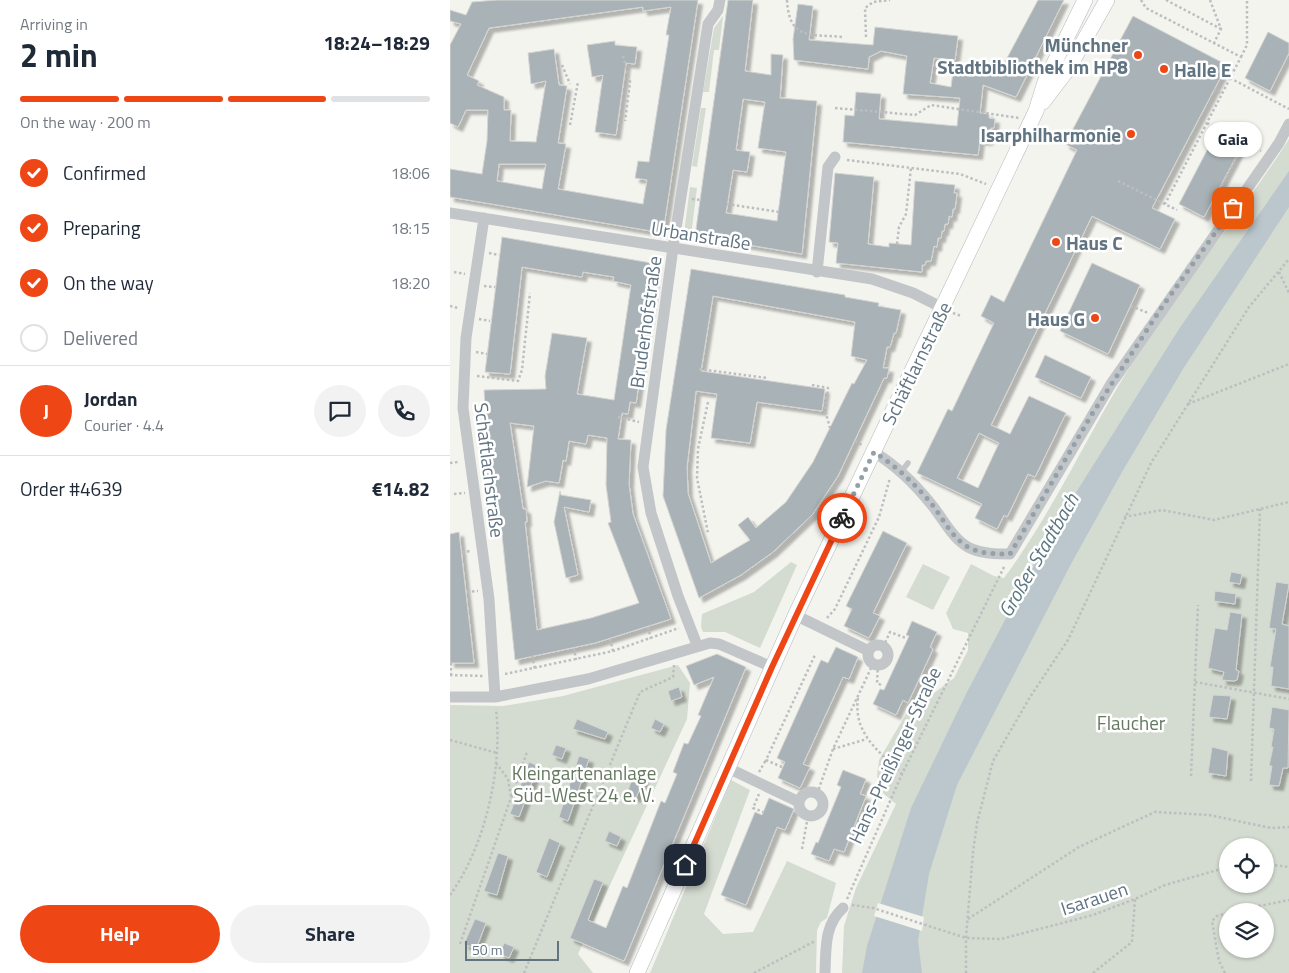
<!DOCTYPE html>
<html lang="en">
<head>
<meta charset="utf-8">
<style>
	body { margin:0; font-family:"Titillium Web",sans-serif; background:#f2f2f3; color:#1f2937; height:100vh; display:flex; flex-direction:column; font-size:19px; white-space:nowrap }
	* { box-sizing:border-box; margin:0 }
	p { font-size:16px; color:#747a83 }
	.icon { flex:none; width:28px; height:28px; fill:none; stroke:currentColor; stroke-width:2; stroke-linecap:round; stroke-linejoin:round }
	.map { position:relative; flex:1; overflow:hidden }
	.sheet { display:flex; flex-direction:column; background:#fff; width:450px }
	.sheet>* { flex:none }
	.tools { position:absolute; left:769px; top:838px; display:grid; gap:10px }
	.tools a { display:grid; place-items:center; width:55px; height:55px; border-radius:50%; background:#fff; box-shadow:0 1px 4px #0004; font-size:25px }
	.scale { position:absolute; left:15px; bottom:12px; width:94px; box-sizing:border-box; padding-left:5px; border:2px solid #617482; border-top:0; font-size:14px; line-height:18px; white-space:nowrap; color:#617482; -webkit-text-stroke:4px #fff; paint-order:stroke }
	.pin { position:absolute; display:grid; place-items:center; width:42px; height:42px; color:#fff; margin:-21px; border-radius:10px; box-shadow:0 2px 8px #0006 }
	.courier { position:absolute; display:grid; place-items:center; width:50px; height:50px; margin:-25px; border:4px solid #ee4615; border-radius:50%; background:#fff; color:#222; box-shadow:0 1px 6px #0007 }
	.bubble { position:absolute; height:35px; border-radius:18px; background:#fff; box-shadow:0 1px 4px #0004; font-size:16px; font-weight:700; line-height:35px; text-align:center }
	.head em { font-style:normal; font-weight:700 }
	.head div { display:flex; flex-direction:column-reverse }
	.head { display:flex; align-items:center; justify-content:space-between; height:85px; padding:0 20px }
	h1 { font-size:32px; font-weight:700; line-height:38px }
	.bar { display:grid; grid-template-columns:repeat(4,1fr); gap:8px 5px; align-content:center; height:60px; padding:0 20px }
	.bar i { height:6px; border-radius:4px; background:#e0e1e3 }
	.bar .on { background:#ee4615 }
	.bar p { grid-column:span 4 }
	.line { display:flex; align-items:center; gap:12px; padding:0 20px; border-top:1px solid #e0e1e3 }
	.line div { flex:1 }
	.round { display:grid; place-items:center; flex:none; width:52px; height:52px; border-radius:26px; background:#f2f2f3 }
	ol { padding:0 20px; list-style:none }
	li { display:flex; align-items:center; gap:15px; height:55px }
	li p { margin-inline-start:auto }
	li .icon { padding:5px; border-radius:50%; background:#ee4615; color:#fff; stroke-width:4 }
	li:last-child { color:#747a83 }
	li i { width:28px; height:28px; border:2px solid #e0e1e3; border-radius:50% }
	.button { display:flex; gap:10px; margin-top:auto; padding:10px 20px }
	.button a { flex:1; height:58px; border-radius:30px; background:#ee4615; color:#fff; font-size:20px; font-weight:700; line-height:58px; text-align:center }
	.button a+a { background:#f2f2f3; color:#1f2937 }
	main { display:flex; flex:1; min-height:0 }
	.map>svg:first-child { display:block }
</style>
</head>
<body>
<main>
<section class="sheet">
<div class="head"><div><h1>2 min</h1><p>Arriving in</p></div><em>18:24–18:29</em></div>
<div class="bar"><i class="on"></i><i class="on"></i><i class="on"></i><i></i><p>On the way · 200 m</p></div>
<ol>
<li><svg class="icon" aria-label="check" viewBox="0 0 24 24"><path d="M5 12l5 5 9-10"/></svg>Confirmed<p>18:06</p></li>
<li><svg class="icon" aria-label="check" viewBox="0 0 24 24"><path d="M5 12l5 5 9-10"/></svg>Preparing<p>18:15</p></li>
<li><svg class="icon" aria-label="check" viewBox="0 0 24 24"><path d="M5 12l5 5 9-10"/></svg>On the way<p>18:20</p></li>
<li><i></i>Delivered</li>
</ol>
<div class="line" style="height:90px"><b class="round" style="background:#ee4615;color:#fff">J</b><div><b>Jordan</b><p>Courier · 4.4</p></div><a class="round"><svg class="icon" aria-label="chat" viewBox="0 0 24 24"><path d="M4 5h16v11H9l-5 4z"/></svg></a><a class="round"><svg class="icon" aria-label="phone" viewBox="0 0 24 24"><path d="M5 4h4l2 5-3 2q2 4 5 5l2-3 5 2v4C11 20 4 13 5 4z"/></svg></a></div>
<div class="line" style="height:65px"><div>Order #4639</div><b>€14.82</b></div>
<div class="button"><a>Help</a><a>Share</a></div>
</section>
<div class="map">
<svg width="839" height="973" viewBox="0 0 839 973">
	<defs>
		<filter id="shadow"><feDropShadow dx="4.5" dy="4.5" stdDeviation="1" flood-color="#0004"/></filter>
	</defs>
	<rect width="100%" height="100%" fill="#f4f4ef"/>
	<!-- green -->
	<path fill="#d4dbd0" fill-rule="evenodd" d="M273,16l-4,34h-5l-5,42h-6l11,-64z
		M251,108h5l-9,59 -5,-1z
		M839,139v834h-447l2,-47 12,-38 40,-84 -13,-11 -6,-17 2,-16 27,-46 48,-36 14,-28v-17l-15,-4 -7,-16 25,-49 23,12 10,2c51,-69 86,-149 132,-221 48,-75 105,-143 153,-218zM778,846h37v38h-37zM778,911h37v38h-37z
		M240,187l7,1 -6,48 -7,-3z
		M341,562l6,3 -37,83 -35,-16h-22l-2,-5 1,-13 52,-22z
		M473,564l27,13 -17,33 -27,-13z
		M228,665l12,18 -3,36 -109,235 15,19h-143v-268l53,1 60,-10z
		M281,780l19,10 -46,124 19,20 30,-2 34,-71 49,22 -9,35 -6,4 -4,8 -1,43h-166z"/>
	<!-- water -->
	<path fill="#bbc7cc" d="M839,171v36l-106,162 -61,103 -51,92 -114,221 -28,89 -11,67 4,32h-60l5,-27 44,-138 56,-116 86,-163 126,-200z"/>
	<!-- pier -->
	<path fill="#f4f4ef" d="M428,903l46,14 -2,14 -48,-15z"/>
	<!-- building -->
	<path fill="#a9b2b6" stroke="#d5d5d2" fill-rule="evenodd" filter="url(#shadow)" d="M47,0h201l-35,233 -213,-36v-28l32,5 5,-33 1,-31h-22l-8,17 -8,-4v-78l11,-21 -11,-3v-11l16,5 6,-13zM193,7v4l28,-4 -5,28h3l-20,127 -11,-1 -3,17 12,2 -4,24 -85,-15 8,-45 -8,-1 9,-57 -8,-1 -5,-36 -26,4 3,31 15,-3 -10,61 -26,-1 1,-31h-7v-13l-27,-12 2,-4 -12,-6 22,-47zM49,164h47l-4,25 -45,-8z
		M278,0h25l-8,71 26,4v-21l12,1 -3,43 37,3 -15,153 -107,-18zM293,99l22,3 -7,46 28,4 -9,69 -51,-8 7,-43 14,2 3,-20 -14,-2z
		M588,0h26l-48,97 -33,-12 -3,28 9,1v4l6,1 -1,9h-3l-3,13 -8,-1 -2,15 -135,-13 2,-27 9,1 2,-24 25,2 -2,25 78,7 3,-28 -57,-4 4,-38 -26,-5 -12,6 -1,12 -74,-9 -1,-21 5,-35 15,2 -4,34 64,5 2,-18 83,9 -3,24 -21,-2 -4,25 21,4 3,-23 45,9z
		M683,16l94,49 -75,143 23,11 -15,30 -68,-33 -101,209 19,9 19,-38 37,17 -31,64 -7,-3 -21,43 -3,-2 -7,14 -22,-11 7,-14 -65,-31 31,-64 4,2 42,-88 -13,-7 10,-21 13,7 73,-152 -12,-6zM529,433l20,10 -21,45 -21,-10z
		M818,32l21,11v10l-19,38 -25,-13z
		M165,41v4l22,2 -2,17 -9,-1 -10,72 -21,-3 8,-57 -11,2 -5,-32z
		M765,135l25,14 -36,68 -25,-13z
		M385,173l39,4 -6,67 21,3v-4l22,2 4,-64 40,4 -1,8h3l-2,16h-2l-1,8 -3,-1 -1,8h-3l-1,7h-2l-1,7h-3l-1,9 -3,-1 -3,15h-5l-1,4h-3v7l-86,-9 2,-20 -9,-1z
		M52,237l155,27 -21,139 -6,-1 -2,12 -6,-1 -4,26 13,1 -2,44 4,30 38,105 -76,24 -80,17 -14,-135 -15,-100 -2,-35 62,-1 -1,-13 7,-43 35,5 -10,56 37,6 17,-115 -18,-4 1,-4 -31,-5 -1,5 -60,-10 -12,107 -25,-2zM60,423l24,3 -7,61 19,-6 13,2 4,-23 3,1 3,-20 17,3 2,-9 19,3 -1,47 5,37 -3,1 31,80 -48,15 -54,12 -12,-108h2l-1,-13h-3z
		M642,263l48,22 -32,69 -48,-23z
		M241,269l154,26v2l34,6 -1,3 23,4 -5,23h-2l-4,14h-3l-4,21h6l-2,10h-3l-46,98 -26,39 -39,37 -32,23 -42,23 -36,-102 3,-66zM263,296l142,26 -4,34 16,4 -13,24 -2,-1 -39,79 -27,40 -30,26 -8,-11 -10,8 12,15 -39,23 -23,-70 -1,-26 9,-76 21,3 -6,44 39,5 7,-41 65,9 3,-22 -124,-18z
		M595,355l46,22 -10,21 -46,-21z
		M110,491l1,4 30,5 -2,12 -25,-5 14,68 -12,3 -12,-56z
		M433,531l24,12 -34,70 7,3 -11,22 -25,-12 8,-17 -6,-3z
		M9,532l15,131h-24v-129z
		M781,572l11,2 -2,10 -11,-2z
		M826,582l13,2 -7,40 7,2v63l-18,-3 2,-19h-3l6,-38 -7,-1z
		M765,591l21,3 -1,10 -21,-3z
		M780,612l12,2 -6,56 3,1 -2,9 -3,1 -12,-1 2,-8 -16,-4 7,-40 12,2z
		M462,621l25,11 -7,15 3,2 -25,54 -5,-3 -7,15 -23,-11 7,-15 4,1 25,-54 -3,-1z
		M386,647l22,10 -9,22 -6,-2 -40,87 7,3 -10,21 -22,-10 7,-16 -8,-4 44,-98 7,3z
		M267,654l29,13 -122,294 -54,-23 24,-59 9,3 -15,38 18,8 17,-42 4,2 34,-87 4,2 12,-29 -4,-2 11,-29 4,1 13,-28 -3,-1 16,-38 -20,8 -8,-19z
		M229,687l3,10 -11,4 -3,-10z
		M763,695l18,1 -4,23 -18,-2z
		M822,707l17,3 -1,58h-5l-4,18 -10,-1 3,-19h-3l4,-19h-2l3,-18 -5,-1z
		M127,719l31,13 -3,7 -32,-10z
		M205,719l9,5 -4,8 -9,-4z
		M106,745l10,3 -4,11 -10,-4z
		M762,747l16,4 -2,25 -18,-3z
		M129,756l10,3 -21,62 -9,-4z
		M79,762l9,4 -19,51 -9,-3z
		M393,770l23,9 -6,15 6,2 -22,56 -10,-3 -5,12 -18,-7 5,-12 2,1 23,-56 -4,-2z
		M183,775l11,4 -8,19 -9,-4z
		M319,798l25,11 -9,21 -8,-3 -31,78 -25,-10 34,-83 7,3z
		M159,831l12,6 -4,9 -12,-5z
		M99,838l11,5 -13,34 -11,-5z
		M48,853l10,3 -11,39 -13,-4z
		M25,919l11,4 -10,26 -12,-5z
		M54,943l10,4 -5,11 -9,-4z"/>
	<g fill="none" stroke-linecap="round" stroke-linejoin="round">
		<defs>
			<path id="secondary" d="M593,102l25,-33 39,-69
				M187,973l159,-359 240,-503 9,-29 40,-82"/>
		</defs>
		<!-- secondary casing -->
		<use href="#secondary" stroke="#b2b8bc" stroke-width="16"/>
		<!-- path -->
		<path stroke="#bcbec0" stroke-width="2.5" stroke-dasharray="2.5 2.5" stroke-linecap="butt" d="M337,0c2,40 23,34 56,37
			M691,0l5,8 95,49 -76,147
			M716,0l55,29
			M760,0l11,29 -7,14
			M416,37l-1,-29 8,-6 17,-2
			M173,56l7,26 -5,39
			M791,57l6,-12v-45
			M112,65l8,19
			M780,78l59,31
			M764,89l8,5
			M385,108l80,7 16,-10 88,13
			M757,123l54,28
			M120,125l8,-43
			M538,138l16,1
			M397,160l113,14 26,10
			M668,181l59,29
			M764,198l11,6
			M242,199l9,1
			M765,199l29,-56
			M277,204l52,8
			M447,244l2,-17 7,-13 5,-46
			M39,253l10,2
			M4,272l11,2
			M829,272l10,21
			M34,286l11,1
			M0,306l8,2
			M681,306l17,7
			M503,313l8,3
			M29,319l11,2
			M26,352l11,2
			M249,369l68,9
			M27,376l41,5 4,-11 8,-77
			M362,385l16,3 -3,22 5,18
			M258,402l-10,47 -1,29 11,55
			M738,404l101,-40
			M24,407l11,-1
			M168,417l21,5
			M30,441l8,-1
			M405,441l7,4
			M0,463l8,-1
			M32,475l11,-1
			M4,494l11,-1
			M674,517l38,-7 52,10 75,-18
			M12,552l9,-1
			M17,592l11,-1
			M377,618l8,-9 44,-92 11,-39
			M198,627l3,12
			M160,639l3,12
			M433,647l7,-15 16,6
			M124,648l2,12
			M82,656l3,13
			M1,663v12
			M428,665l-1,18 6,3
			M55,674l108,-23 66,-23
			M0,675l33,1
			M745,682l94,17
			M408,698c-5,36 21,53 44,76
			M0,740l47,13
			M383,749l34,-10
			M46,763l12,16 3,17
			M332,767l-16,-7 49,-105
			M309,772l7,-12
			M741,776l7,-171
			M801,781l9,-272
			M309,794l-6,14 10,4
			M367,794l16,-45 40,-85
			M352,849l6,-33
			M815,864l24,3
			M0,895c35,-48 53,-127 46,-186
			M397,899l55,-125 103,-209
			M402,905l21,3 93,30 35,1 92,-24 42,-16 30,-14 63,-18
			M784,911l55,-11
			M518,919l111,-72 76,-35 54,3 62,13 18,-1
			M10,944l67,-192
			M74,973l116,-281 33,-15 1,-12
			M304,973l61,-32
			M516,973v-35l7,-86 4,-29 16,-62 37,-64 38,-57 83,-177 98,-156 40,-48
			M643,973l39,-31 3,-43
			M775,973l-6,-12 -7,-40 5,-5 11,-3"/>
		<!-- lane -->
		<path stroke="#c3c6c9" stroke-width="5.5" d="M450,473l8,-10"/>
		<!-- street -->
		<path stroke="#c3c6c9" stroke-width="11" d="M0,213l422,66 41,14 30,15
			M34,218l-18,120 -3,70 26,191 6,98
			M367,272l11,-105 7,-10
			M424,452c21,13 41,32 57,52 12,14 22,37 41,45 12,5 25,5 38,5l101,-170 168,-241 10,-19
			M345,615l74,36
			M418 655a10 10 0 1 1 20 0a10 10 0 1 1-20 0Z
			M247,645l-19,-49 -27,-83 -8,-46 30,-219 35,-224 10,-14 2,-10
			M0,697h45l93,-18 122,-36 9,1 53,23
			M278,768l71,34
			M349 804a12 12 0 1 1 24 0a12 12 0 1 1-24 0Z
			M375,973c1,-24 -1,-48 18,-65"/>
		<!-- secondary -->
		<use href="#secondary" stroke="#fff" stroke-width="15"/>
	</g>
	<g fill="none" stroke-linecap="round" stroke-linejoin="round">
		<!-- done -->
		<path stroke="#94a1a8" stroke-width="5" stroke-dasharray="0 9" d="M392,518l32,-66c21,13 41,32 57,51 12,15 22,38 41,46 12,5 25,5 38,5l82,-140 70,-107 71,-99"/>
		<!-- route -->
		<path stroke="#ee4615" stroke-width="6" d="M235,865l87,-198 70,-149"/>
	</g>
	<!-- markers -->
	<g fill="#ee4615" stroke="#fff" stroke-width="2">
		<circle cx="688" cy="55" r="5"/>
		<circle cx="714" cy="69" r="5"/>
		<circle cx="681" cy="134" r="5"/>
		<circle cx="606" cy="242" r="5"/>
		<circle cx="645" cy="318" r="5"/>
	</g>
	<g text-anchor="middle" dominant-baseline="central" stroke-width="5" stroke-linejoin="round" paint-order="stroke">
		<!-- poi labels -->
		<g font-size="19" font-weight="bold" fill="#617482" stroke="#fff" text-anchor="end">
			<text x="678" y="44">Münchner<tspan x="678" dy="22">Stadtbibliothek im HP8</tspan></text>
			<text x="724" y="69" text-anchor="start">Halle E</text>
			<text x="671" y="134">Isarphilharmonie</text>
			<text x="616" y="242" text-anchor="start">Haus C</text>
			<text x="635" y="318">Haus G</text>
		</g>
		<!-- street labels -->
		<g font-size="19" fill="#617482" stroke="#fff">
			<text transform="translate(251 235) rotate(9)">Urbanstraße</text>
			<text transform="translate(195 322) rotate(-82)">Bruderhofstraße</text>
			<text transform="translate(466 363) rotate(-64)">Schäftlarnstraße</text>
			<text transform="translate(40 470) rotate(83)">Schaftlachstraße</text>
			<text transform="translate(444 755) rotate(-65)">Hans-Preißinger-Straße</text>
			<text transform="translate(644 898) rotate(-18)">Isarauen</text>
		</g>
		<!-- park labels -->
		<g font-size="19" fill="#657960" stroke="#fff">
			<text x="681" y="722">Flaucher</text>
			<text x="134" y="772">Kleingartenanlage<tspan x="134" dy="22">Süd-West 24 e. V.</tspan></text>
		</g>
		<!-- water labels -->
		<g font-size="20" font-style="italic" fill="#5c7780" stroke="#fff">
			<text transform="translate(588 555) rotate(-60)">Großer Stadtbach</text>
		</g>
	</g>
</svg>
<div class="tools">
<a><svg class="icon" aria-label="locate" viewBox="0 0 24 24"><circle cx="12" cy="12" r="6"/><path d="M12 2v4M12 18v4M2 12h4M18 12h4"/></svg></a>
<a><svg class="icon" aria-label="layers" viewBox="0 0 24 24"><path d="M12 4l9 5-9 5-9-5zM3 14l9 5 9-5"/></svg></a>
</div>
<div class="scale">50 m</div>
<div class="pin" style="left:783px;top:208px;background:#ea580c"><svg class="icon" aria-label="bag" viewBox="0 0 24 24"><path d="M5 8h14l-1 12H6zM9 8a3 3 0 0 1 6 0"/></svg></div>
<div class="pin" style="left:235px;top:865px;background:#1f2937"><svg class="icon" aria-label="home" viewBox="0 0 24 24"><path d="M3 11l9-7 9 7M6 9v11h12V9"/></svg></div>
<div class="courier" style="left:392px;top:518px"><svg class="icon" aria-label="bike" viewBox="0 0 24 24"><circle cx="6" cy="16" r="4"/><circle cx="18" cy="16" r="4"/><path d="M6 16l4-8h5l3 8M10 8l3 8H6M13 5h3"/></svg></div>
<div class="bubble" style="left:754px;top:122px;width:58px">Gaia</div>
</div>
</main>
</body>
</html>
